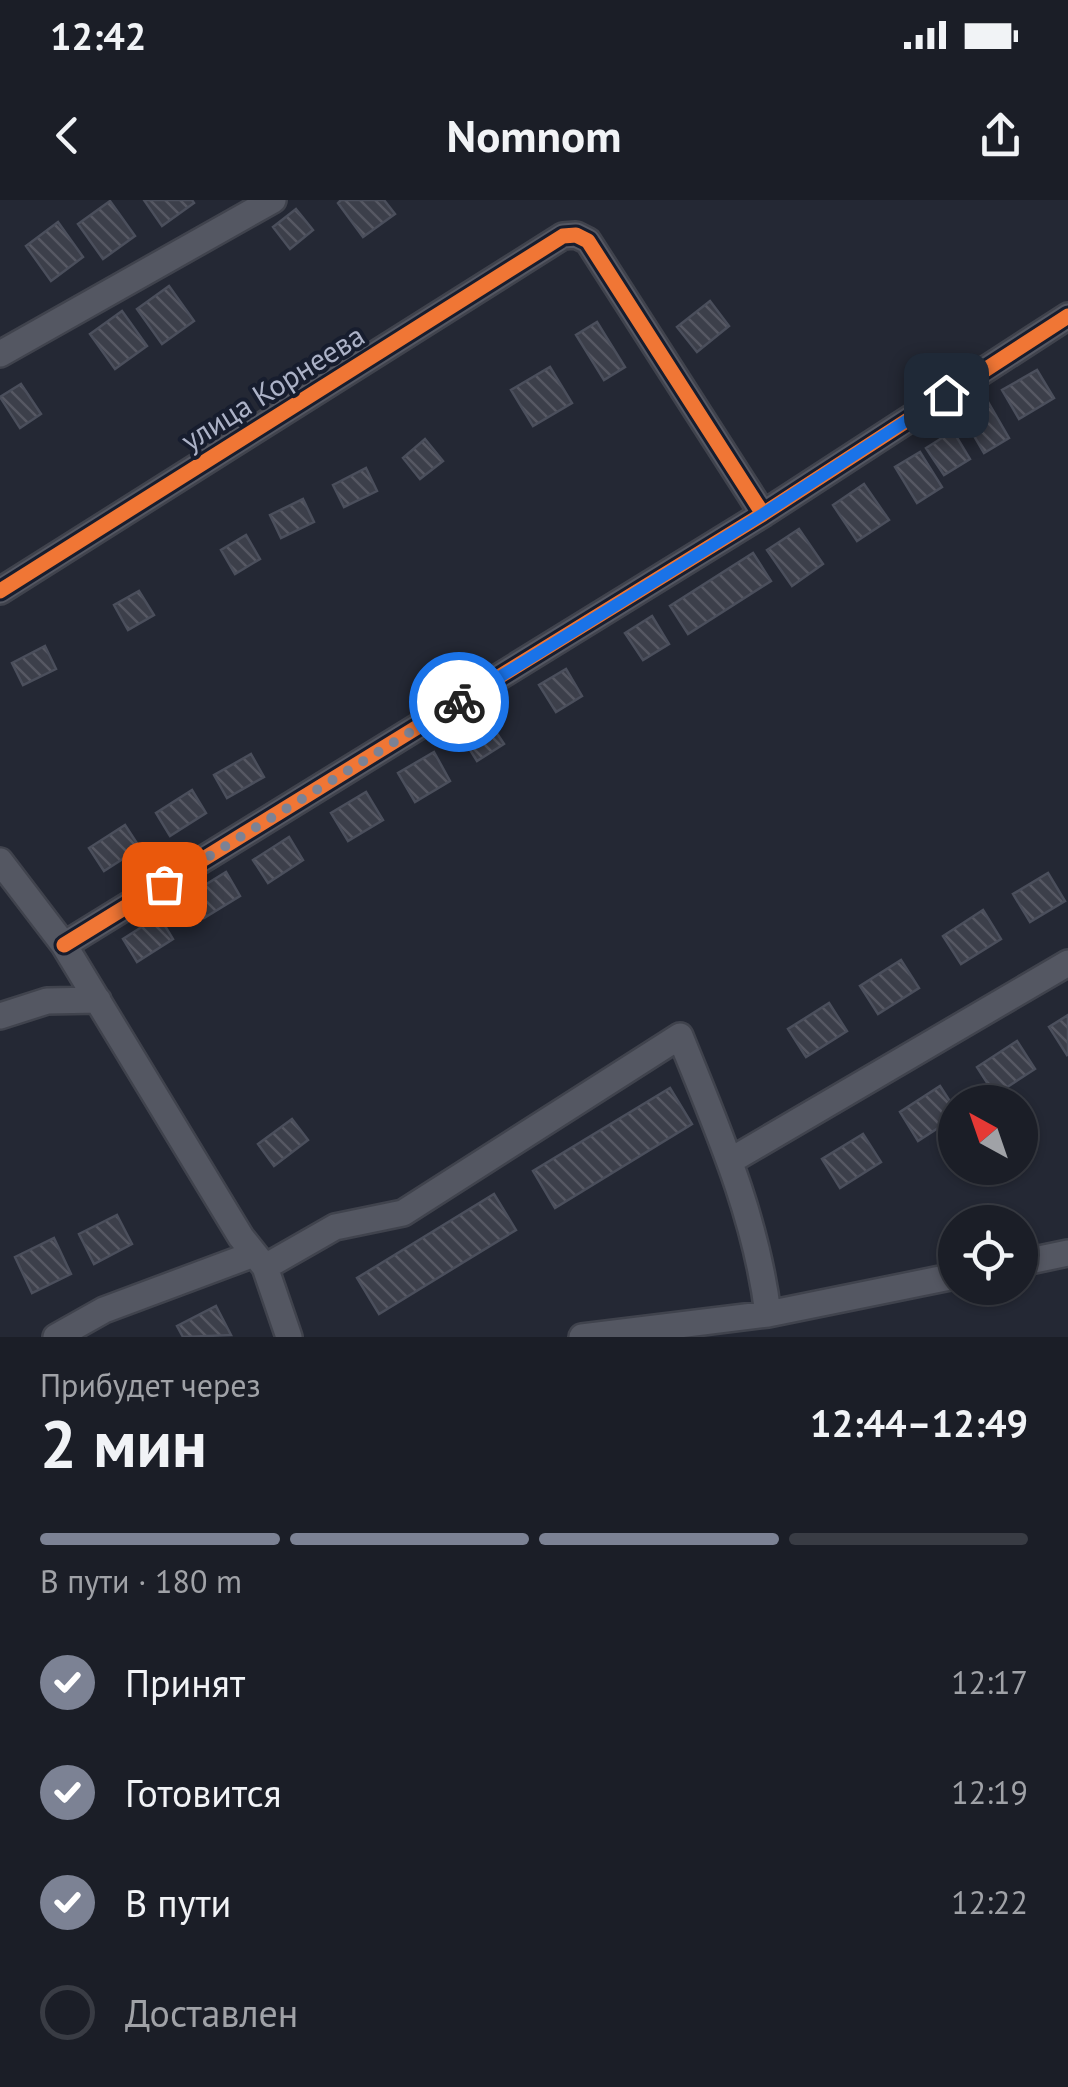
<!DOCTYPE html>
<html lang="ru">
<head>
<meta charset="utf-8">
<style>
	body { margin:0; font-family:"PT Sans",sans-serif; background:#24272f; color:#f1f3f6; height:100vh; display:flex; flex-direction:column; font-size:38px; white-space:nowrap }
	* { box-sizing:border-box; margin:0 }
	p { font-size:32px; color:#a0a2a7 }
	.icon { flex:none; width:55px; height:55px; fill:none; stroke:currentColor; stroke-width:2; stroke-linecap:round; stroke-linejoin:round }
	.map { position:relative; height:1137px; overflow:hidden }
	.drawer { display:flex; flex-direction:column; background:#1b1e27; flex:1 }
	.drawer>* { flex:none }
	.needle { width:65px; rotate:320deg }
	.fabs { position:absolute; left:938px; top:885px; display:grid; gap:20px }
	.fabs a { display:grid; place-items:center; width:100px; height:100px; border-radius:50%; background:#1b1e27; box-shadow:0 2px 8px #0004,0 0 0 2px #393c44; font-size:50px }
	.pin { position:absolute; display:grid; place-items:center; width:85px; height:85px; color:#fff; margin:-42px; border-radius:20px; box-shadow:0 5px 15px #0006 }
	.courier { position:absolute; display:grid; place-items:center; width:100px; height:100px; margin:-50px; border:8px solid #1a73e8; border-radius:50%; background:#fff; color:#222; box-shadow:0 2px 12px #0007 }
	.summary em { font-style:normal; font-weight:800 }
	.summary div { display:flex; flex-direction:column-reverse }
	.summary { display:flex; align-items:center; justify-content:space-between; height:170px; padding:0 40px }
	h1 { font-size:65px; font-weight:800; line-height:75px }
	.bar { display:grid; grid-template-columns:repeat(4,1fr); gap:15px 10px; align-content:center; height:120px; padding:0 40px }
	.bar i { height:12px; border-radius:8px; background:#393c44 }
	.bar .active { background:#7c8294 }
	.bar p { grid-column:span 4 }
	ol { padding:0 40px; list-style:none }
	li { display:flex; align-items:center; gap:30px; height:110px }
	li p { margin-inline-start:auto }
	li .icon { padding:10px; border-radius:50%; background:#7c8294; color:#fff; stroke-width:4 }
	li:last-child { color:#a0a2a7 }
	li i { width:55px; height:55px; border:5px solid #393c44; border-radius:50% }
	.status { display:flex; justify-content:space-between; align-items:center; height:70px; padding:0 50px; background:#1b1e27; direction:ltr }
	.status svg { height:28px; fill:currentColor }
	header { display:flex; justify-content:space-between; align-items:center; height:130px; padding:0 40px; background:#1b1e27; font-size:45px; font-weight:800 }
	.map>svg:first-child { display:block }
</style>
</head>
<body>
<div class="status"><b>12:42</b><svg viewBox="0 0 49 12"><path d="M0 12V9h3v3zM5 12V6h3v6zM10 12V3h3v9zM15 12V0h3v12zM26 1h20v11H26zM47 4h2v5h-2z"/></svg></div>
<header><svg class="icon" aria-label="back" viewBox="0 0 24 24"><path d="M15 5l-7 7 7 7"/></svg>Nomnom<svg class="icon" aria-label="share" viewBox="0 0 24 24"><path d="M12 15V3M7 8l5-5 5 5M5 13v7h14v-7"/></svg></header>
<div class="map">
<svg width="1068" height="1137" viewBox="0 0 1068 1137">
	<defs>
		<pattern id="building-back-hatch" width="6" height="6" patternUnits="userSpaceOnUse" patternTransform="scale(2.5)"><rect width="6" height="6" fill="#3c3f4a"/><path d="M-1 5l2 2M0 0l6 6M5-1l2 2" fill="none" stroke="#565863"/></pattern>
	</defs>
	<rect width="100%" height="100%" fill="#242834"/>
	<!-- building -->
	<path fill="url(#building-back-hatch)" stroke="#4b4f5c" stroke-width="2.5" d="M144,0h48l2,3 -32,23z
		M341,0h43l11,14 -32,23 -25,-34z
		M110,1l25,35 -32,23 -25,-35z
		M296,9l17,21 -23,19 -17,-22z
		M58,22l25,35 -32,24 -25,-35z
		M169,86l25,35 -32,23 -25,-35z
		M710,101l19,25 -32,26 -20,-25z
		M122,111l25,35 -32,23 -25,-35z
		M597,122l28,45 -21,13 -28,-45z
		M550,167l22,36 -39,23 -22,-36z
		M1037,170l17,28 -35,21 -17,-29z
		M21,184l20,30 -21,14 -20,-31z
		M988,202l21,36 -25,15 -21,-36z
		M953,231l17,28 -26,16 -18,-27z
		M425,239l18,22 -23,18 -17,-21z
		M920,252l22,35 -25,16 -22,-36z
		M366,268l11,23 -33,16 -11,-22z
		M864,284l25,36 -32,21 -24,-36z
		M303,299l11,23 -33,16 -11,-23z
		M799,329l24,35 -31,22 -25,-36z
		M246,335l14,24 -25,15 -14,-24z
		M753,353l18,28 -83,53 -18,-28z
		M139,391l15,24 -26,15 -14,-25z
		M652,416l17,28 -26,16 -18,-27z
		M45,446l11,23 -33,16 -11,-22z
		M566,469l16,27 -26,16 -17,-27z
		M486,517l18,27 -27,17 -17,-27z
		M434,552l16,29 -35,21 -17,-29z
		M251,554l13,23 -37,21 -13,-23z
		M192,590l14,23 -36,23 -14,-23z
		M366,592l17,28 -35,21 -17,-28z
		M125,625l15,23 -36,23 -15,-23z
		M289,637l14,23 -35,23 -15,-23z
		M226,672l14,24 -36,22 -15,-23z
		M1048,673l17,28 -35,21 -17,-28z
		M983,710l18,29 -40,25 -18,-28z
		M159,716l14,23 -36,23 -14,-23z
		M901,760l18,28 -41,26 -18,-28z
		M829,803l18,28 -41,26 -18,-28z
		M1068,815v39l-1,1 -18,-28z
		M1017,841l18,28 -40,26 -18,-28z
		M940,886l15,23v8l-37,24 -18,-29z
		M670,888l22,36 -137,84 -22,-37z
		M292,919l16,21 -34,26 -16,-22z
		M863,934l18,28 -41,26 -18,-29z
		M494,994l22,36 -137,84 -22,-36z
		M117,1015l15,29 -38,20 -15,-30z
		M54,1038l17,36 -39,19 -17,-36z
		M216,1106l15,29 -48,2 -6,-11z"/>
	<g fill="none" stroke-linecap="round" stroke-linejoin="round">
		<defs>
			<path id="minor" d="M0,154l273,-154
				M0,391l563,-355 13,-1 12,6 175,273
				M0,661l64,84 177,292 24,30 24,70
				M64,745l699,-431 305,-198
				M0,816l47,-15 51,-1
				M730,961l338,-198
				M1020,1063l48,-10
				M265,1067l70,-40 68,-14 277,-177c37,92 76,179 88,278
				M56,1137l48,-27 150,-56
				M582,1137l186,-23 187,-38"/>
		</defs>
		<!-- minor casing -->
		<use href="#minor" stroke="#40434d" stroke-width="30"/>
		<!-- minor -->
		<use href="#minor" stroke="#545762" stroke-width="25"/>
		<defs>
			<path id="cycleway" d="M0,391l563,-355 13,-1 12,6 175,273
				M64,745l699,-431 305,-198"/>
		</defs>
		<!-- cycleway casing -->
		<use href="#cycleway" stroke="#171d2e" stroke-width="21"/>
		<!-- cycleway -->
		<use href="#cycleway" stroke="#f07635" stroke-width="15"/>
	</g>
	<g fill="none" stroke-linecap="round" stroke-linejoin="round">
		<!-- done -->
		<path stroke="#7c8294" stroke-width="10" stroke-dasharray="0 18" d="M164,684l295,-182"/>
		<!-- route -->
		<path stroke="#1a73e8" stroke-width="12" d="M459,502l304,-188 183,-119"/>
	</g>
	<g text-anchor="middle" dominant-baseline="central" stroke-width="8" stroke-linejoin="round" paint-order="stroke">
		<!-- street labels -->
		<g font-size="30" fill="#acb2c7" stroke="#171d2e">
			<text transform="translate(272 187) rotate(-32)">улица Корнеева</text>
		</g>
	</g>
</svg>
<div class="fabs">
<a><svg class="needle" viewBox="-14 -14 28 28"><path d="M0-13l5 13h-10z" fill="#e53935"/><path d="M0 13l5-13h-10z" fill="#a0a2a7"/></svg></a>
<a><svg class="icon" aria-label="locate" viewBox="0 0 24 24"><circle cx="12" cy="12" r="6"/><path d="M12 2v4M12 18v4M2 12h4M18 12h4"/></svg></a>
</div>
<div class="pin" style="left:164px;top:684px;background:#ea580c"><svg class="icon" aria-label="bag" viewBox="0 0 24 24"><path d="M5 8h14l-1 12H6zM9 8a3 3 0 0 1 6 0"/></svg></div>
<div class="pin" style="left:946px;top:195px;background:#1f2937"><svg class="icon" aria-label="home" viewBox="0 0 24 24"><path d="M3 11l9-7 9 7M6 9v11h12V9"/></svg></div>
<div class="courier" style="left:459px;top:502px"><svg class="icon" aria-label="bike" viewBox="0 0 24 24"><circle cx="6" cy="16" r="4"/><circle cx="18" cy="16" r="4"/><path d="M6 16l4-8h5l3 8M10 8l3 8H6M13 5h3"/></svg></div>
</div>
<section class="drawer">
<div class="summary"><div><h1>2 мин</h1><p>Прибудет через</p></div><em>12:44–12:49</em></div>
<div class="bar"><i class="active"></i><i class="active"></i><i class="active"></i><i></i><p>В пути · 180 m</p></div>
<ol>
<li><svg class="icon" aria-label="check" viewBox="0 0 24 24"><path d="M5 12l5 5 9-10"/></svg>Принят<p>12:17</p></li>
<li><svg class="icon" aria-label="check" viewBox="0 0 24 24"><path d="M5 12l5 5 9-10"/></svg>Готовится<p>12:19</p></li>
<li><svg class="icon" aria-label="check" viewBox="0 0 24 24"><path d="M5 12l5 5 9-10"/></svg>В пути<p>12:22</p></li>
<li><i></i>Доставлен</li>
</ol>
</section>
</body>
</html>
